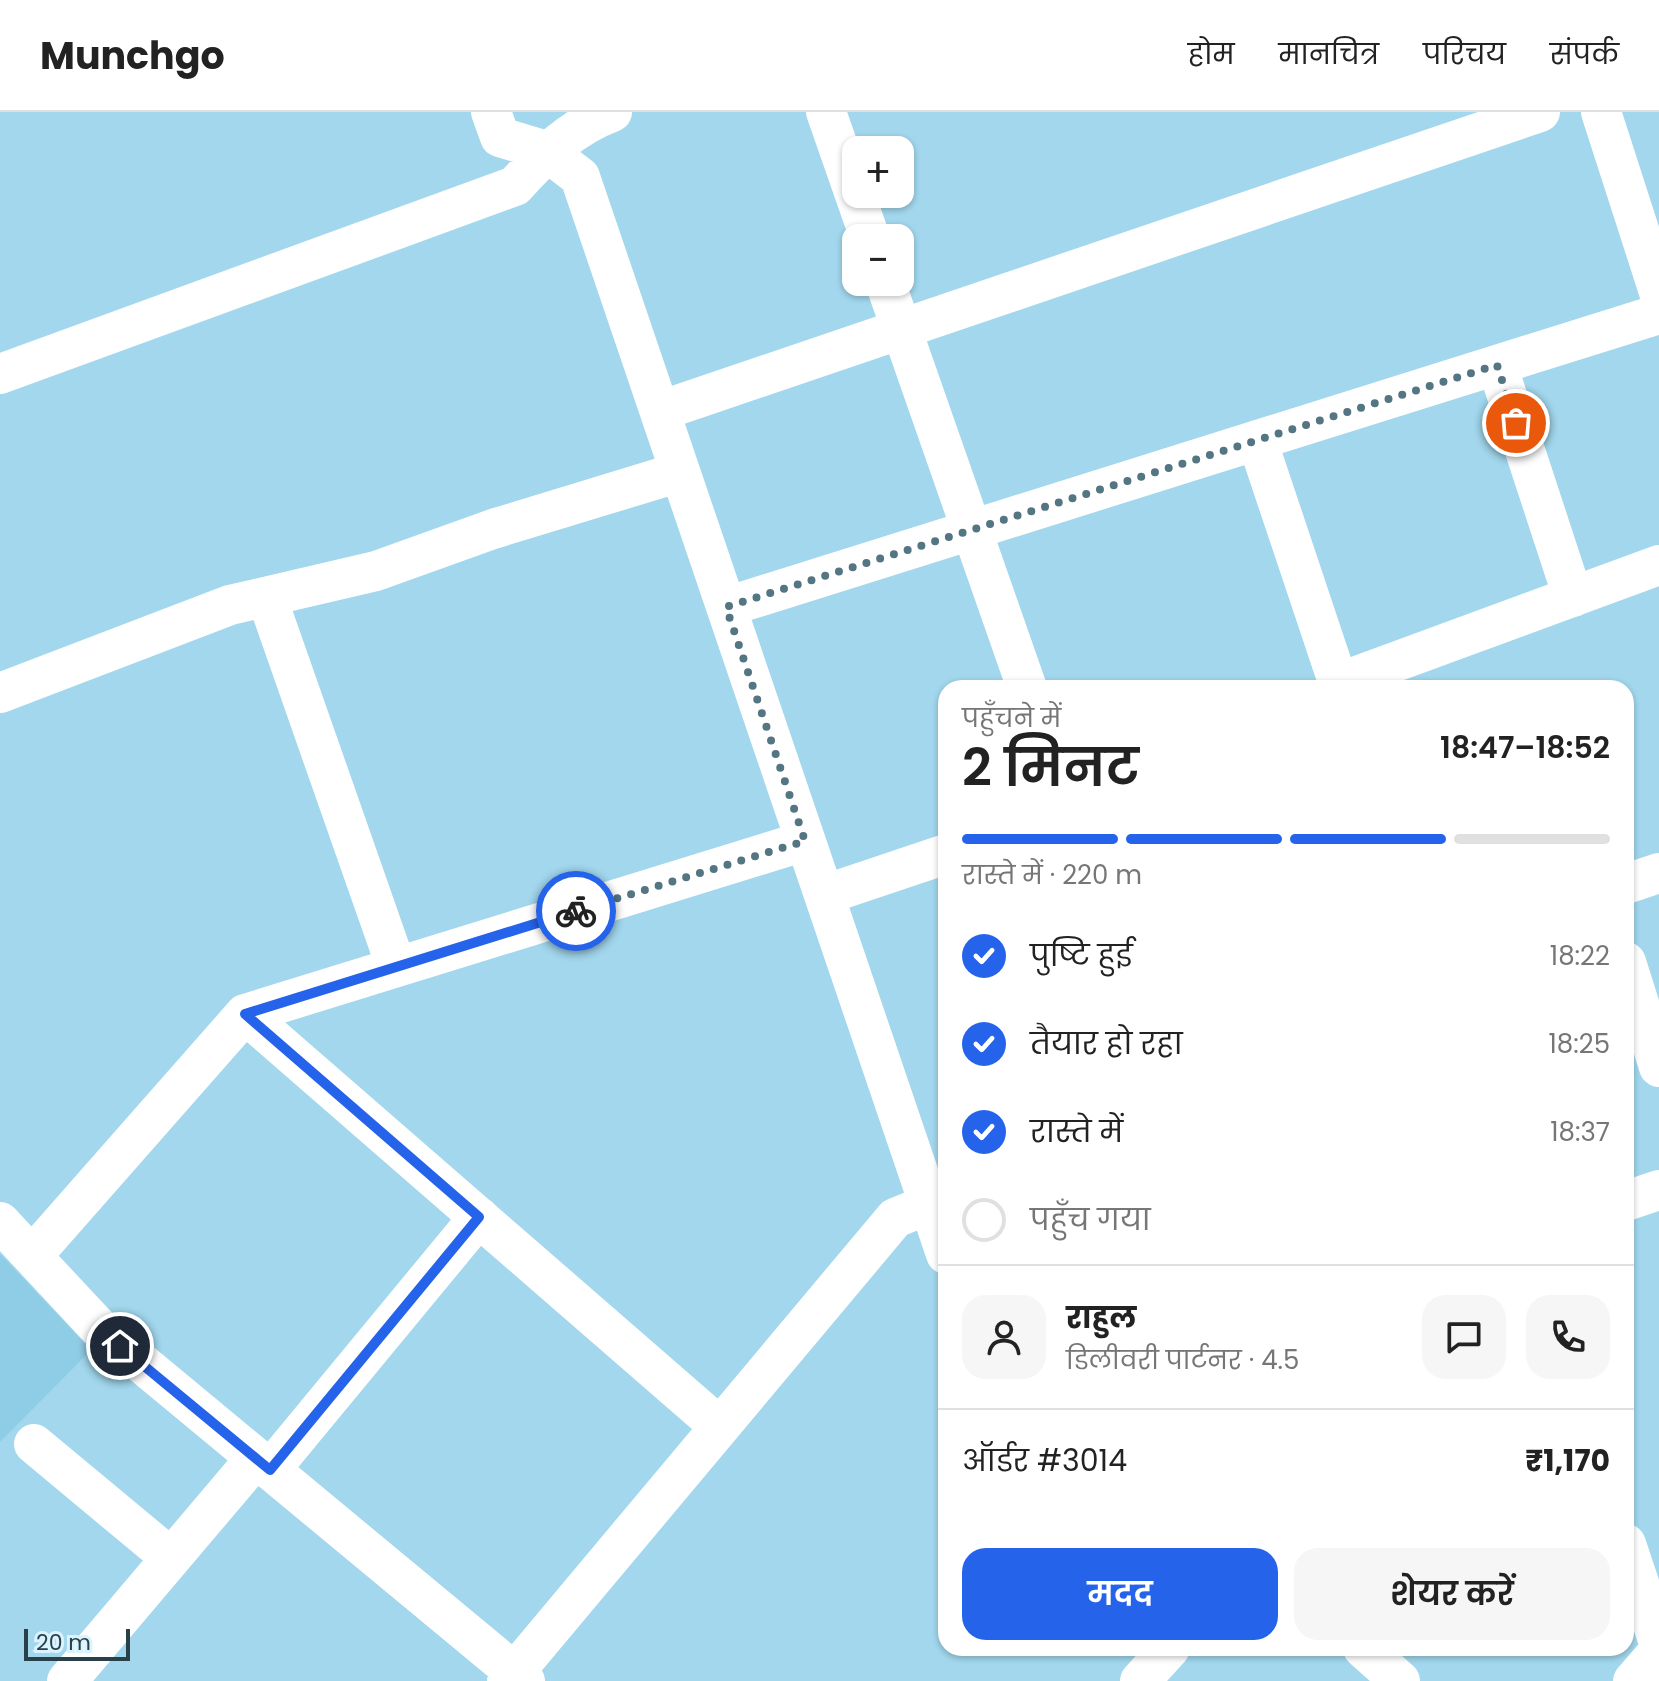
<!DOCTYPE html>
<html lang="hi">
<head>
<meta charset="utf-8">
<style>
	body { margin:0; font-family:Poppins,"Noto Sans Devanagari",sans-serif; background:#f6f6f6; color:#222; height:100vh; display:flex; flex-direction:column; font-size:30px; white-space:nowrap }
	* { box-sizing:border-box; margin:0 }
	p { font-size:26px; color:#767676 }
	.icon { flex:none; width:44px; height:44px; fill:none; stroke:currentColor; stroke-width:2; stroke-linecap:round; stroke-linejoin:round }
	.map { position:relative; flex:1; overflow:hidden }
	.details { position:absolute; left:938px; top:568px; width:696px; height:976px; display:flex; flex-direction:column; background:#fff; border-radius:24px; box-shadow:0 2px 6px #0004 }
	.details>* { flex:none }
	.tools { position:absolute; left:842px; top:24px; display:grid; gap:16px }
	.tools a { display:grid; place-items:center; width:72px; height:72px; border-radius:16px; background:#fff; box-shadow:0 2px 6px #0004; font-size:40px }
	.scale { position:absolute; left:24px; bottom:20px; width:106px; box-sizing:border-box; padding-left:8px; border:4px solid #2a4049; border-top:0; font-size:22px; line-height:28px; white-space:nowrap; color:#2a4049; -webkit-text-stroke:6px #d9f3ff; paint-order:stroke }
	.pin { position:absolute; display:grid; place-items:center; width:68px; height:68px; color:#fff; margin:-34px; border:4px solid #fff; border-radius:50%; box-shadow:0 2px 8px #0007 }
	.courier { position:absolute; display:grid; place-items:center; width:80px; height:80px; margin:-40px; border:6px solid #2563eb; border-radius:50%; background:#fff; color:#222; box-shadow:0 2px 10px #0007 }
	.headline em { font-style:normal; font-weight:600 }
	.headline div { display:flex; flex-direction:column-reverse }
	.headline { display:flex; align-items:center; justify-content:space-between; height:136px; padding:0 24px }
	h1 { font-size:52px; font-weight:600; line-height:60px }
	.bar { display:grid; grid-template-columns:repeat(4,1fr); gap:12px 8px; align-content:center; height:96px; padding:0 24px }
	.bar i { height:10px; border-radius:6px; background:#e0e0e0 }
	.bar .current { background:#2563eb }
	.bar p { grid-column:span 4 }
	.line { display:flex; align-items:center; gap:20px; padding:0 24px; border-top:2px solid #e0e0e0 }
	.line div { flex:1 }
	.round { display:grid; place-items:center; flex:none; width:84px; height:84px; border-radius:24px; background:#f6f6f6 }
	ol { padding:0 24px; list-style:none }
	li { display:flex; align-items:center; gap:24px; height:88px }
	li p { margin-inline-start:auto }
	li .icon { padding:8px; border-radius:50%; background:#2563eb; color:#fff; stroke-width:4 }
	li:last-child { color:#767676 }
	li i { width:44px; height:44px; border:4px solid #e0e0e0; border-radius:50% }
	.cta { display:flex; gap:16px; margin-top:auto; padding:16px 24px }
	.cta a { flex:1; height:92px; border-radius:24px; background:#2563eb; color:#fff; font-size:32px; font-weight:600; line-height:92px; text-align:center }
	.cta a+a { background:#f6f6f6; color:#222 }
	header { display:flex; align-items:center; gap:48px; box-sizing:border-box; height:112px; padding:0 40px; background:#fff; border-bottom:2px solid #e0e0e0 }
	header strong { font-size:38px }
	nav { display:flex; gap:44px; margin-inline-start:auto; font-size:28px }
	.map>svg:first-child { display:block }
</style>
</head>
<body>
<header>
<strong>Munchgo</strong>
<nav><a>होम</a><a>मानचित्र</a><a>परिचय</a><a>संपर्क</a></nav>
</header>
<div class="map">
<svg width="1659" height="1569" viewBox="0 0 1659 1569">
	<rect width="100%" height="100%" fill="#a2d7ed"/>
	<!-- built -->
	<path fill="#8fcce5" d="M0,1142l91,96 -91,92z"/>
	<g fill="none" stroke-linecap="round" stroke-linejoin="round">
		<!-- minor -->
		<path stroke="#fff" stroke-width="40" d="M491,0l9,25 46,14 34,26 366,1077
			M826,0l44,126
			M1601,0l58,180
			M885,170l142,406
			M1497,253l76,232
			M0,262l515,-188c28,-31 57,-59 97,-74
			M660,299l880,-299
			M1257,328l83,248
			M267,486l129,368
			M726,495l933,-293
			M1338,571l321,-118
			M0,581l230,-88 146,-34 117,-42 187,-57
			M1626,772l33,-11
			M824,783l122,-41
			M1626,850l33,105
			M245,902l475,413
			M1626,1089l33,-11
			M0,1110l98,105 427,354
			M32,1144l213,-242 560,-173
			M34,1332l137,114
			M270,1358l209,-253
			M1626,1432l33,99
			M1363,1536l37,33
			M67,1569l189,-223
			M507,1569l388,-463 51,-21
			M1140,1569l30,-33
			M1633,1569l26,-30"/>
	</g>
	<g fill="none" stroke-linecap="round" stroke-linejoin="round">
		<!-- done -->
		<path stroke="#547582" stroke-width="8" stroke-dasharray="0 14.4" d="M576,799l229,-70 -79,-234 771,-242 19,58"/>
		<!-- route -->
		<path stroke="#2563eb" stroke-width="10" d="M120,1234l150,124 209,-253 -234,-203 331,-103"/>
	</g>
</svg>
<div class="tools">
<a>+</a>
<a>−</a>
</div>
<div class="scale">20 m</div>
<div class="pin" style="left:1516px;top:311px;background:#ea580c"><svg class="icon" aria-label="bag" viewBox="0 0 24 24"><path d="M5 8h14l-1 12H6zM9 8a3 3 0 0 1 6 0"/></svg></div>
<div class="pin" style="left:120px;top:1234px;background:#1f2937"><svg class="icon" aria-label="home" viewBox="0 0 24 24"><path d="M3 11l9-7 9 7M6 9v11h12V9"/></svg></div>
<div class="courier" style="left:576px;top:799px"><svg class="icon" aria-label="bike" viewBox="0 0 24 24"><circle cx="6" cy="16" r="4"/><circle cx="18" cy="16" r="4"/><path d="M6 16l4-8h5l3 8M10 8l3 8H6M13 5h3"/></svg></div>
<section class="details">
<div class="headline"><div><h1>2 मिनट</h1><p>पहुँचने में</p></div><em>18:47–18:52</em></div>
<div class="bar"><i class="current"></i><i class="current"></i><i class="current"></i><i></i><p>रास्ते में · 220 m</p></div>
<ol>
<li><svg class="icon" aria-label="check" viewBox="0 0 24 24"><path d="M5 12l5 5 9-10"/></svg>पुष्टि हुई<p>18:22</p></li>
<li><svg class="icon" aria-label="check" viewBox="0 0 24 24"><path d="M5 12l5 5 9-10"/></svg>तैयार हो रहा<p>18:25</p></li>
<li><svg class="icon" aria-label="check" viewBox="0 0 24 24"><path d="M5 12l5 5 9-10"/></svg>रास्ते में<p>18:37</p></li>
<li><i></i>पहुँच गया</li>
</ol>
<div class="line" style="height:144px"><a class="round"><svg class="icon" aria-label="person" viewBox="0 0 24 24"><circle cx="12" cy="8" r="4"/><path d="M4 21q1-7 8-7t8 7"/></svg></a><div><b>राहुल</b><p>डिलीवरी पार्टनर · 4.5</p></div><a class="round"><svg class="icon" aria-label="chat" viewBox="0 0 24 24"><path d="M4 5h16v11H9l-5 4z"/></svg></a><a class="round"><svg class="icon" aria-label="phone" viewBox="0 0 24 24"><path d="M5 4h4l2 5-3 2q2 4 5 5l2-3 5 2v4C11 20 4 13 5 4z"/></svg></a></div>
<div class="line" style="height:104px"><div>ऑर्डर #3014</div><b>₹1,170</b></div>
<div class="cta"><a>मदद</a><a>शेयर करें</a></div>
</section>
</div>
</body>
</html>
